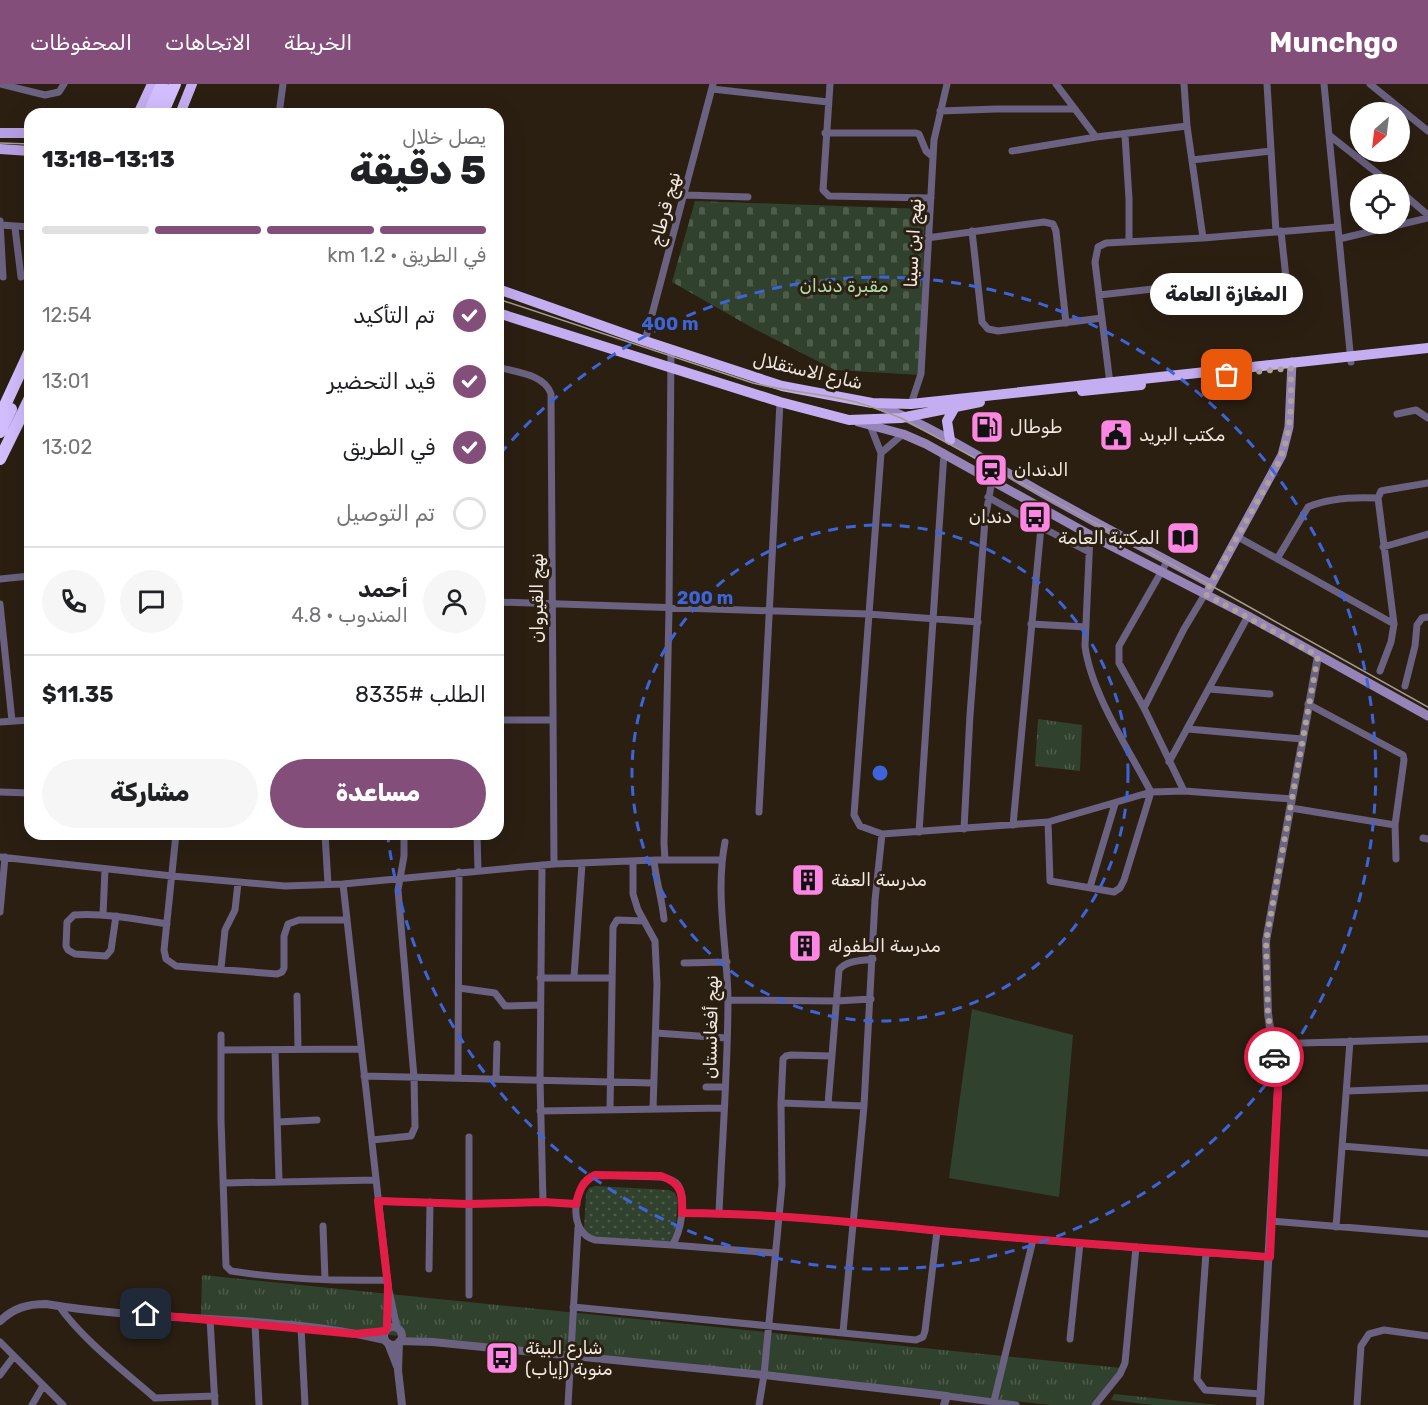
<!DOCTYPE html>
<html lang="ar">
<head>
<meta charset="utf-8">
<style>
	body { margin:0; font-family:Rubik,"Noto Sans Arabic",sans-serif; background:#f6f6f6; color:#202124; direction:rtl; height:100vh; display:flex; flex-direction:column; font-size:22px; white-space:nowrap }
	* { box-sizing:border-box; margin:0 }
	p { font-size:20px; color:#757577 }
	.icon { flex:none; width:33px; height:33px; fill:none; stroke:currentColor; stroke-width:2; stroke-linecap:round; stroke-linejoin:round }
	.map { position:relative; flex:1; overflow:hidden; direction:ltr }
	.drawer { position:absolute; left:24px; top:24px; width:480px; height:732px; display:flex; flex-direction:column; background:#fff; border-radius:18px; box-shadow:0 6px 24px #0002; direction:rtl }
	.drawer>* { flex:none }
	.needle { width:39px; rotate:208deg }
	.tools { position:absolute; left:1350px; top:18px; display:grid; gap:12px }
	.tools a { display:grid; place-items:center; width:60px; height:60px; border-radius:50%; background:#fff; box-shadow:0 6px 24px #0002; font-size:30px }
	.pin { position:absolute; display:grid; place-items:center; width:51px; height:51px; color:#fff; margin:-26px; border-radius:12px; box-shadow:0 3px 9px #0006 }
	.courier { position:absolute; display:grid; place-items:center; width:60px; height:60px; margin:-30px; border:4px solid #e11d48; border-radius:50%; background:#fff; color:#222; box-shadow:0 2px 8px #0007 }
	.bubble { position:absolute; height:42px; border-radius:21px; background:#fff; box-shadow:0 6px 24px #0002; font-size:20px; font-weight:800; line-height:42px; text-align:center; direction:rtl }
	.headline em { font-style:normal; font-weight:800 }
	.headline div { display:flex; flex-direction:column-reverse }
	.headline { display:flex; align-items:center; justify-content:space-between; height:102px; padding:0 18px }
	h1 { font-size:39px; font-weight:800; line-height:45px }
	.bar { display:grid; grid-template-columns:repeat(4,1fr); gap:9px 6px; align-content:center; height:72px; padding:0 18px }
	.bar i { height:8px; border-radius:4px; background:#e0e0e0 }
	.bar .current { background:#834e79 }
	.bar p { grid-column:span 4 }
	.line { display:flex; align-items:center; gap:15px; padding:0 18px; border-top:2px solid #e0e0e0 }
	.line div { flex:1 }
	.round { display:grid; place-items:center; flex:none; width:63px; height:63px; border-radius:32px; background:#f6f6f6 }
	ol { padding:0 18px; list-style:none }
	li { display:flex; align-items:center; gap:18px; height:66px }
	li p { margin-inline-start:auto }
	li .icon { padding:6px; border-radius:50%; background:#834e79; color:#fff; stroke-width:4 }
	li:last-child { color:#757577 }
	li i { width:33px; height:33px; border:3px solid #e0e0e0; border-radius:50% }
	.button { display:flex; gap:12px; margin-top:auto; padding:12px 18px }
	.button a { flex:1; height:69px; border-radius:36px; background:#834e79; color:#fff; font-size:24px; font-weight:800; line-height:69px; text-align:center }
	.button a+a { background:#f6f6f6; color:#202124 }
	header { display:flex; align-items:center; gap:36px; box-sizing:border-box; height:84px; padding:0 30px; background:#834e79; color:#fff }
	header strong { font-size:28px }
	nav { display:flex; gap:33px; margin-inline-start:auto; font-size:21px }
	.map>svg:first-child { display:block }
</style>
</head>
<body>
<header>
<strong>Munchgo</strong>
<nav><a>الخريطة</a><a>الاتجاهات</a><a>المحفوظات</a></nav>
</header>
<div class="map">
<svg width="1428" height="1321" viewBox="0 0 1428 1321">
	<defs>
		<pattern id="grass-dots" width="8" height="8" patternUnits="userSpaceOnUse" patternTransform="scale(1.5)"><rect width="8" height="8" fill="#30422d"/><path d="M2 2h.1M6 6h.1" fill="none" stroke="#4e5d4b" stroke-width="1.8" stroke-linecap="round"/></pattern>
		<pattern id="cemetery-stones" width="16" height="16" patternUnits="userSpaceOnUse" patternTransform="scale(1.5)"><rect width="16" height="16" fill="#30422d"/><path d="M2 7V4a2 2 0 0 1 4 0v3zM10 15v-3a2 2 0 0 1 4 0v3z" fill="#4e5d4b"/></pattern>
		<pattern id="park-tufts" width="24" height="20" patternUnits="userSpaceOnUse" patternTransform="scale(1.5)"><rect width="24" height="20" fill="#30422d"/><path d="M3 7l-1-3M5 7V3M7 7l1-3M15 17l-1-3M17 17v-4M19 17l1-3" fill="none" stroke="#4e5d4b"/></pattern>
	</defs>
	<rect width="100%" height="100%" fill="#2b1f12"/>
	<!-- grass -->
	<path fill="url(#grass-dots)" d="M595,1102l74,4 6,3 3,7 -3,35 -4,5 -6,3 -71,-5 -10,-8 2,-36 3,-6z"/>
	<!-- cemetery -->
	<path fill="url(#cemetery-stones)" d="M695,117l230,8 -5,166 -85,-5 -84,-43 -79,-45z"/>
	<!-- park -->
	<path fill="url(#park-tufts)" d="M1038,635l44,6 -2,46 -45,-5z
		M202,1191l919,93 -31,37h-39l-850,-90z
		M1114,1310l104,11h-65l-42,-5z"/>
	<!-- pitch -->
	<path fill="#30422d" d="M972,925l101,26 -14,162 -110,-19z"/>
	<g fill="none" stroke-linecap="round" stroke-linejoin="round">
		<!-- minor -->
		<path stroke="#6b6181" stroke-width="7" d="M0,0l45,11 14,-3 5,-8
			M830,0l-7,106 6,6 102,2
			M1056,0l40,53 91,-11
			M1267,0l9,148
			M1324,0l27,278
			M1370,0l58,47
			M712,5l116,13
			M940,27l56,-2h79
			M279,30l4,-30
			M825,49h91l3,1 7,17 6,5
			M1125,51l4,64v41
			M1329,51l62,49
			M1012,67l84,-14
			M1192,76l79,-9
			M1400,107l28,24
			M685,111l63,2
			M0,137l3,56
			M1,141l29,2
			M15,144l6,49
			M972,147l10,91 6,7 10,2 104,-13
			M1281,147l8,75
			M927,154l117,-16 9,2 3,7 10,92
			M1203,154l134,-11
			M1339,155l89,-21
			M1099,211l72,-8
			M645,257l68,-257
			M498,283c17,5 47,7 53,27l3,470
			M1110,300l-15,-122 3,-15 8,-4 97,-5 -16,-112 -3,-42
			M911,320l10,-30 13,-234 13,-56
			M1397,330l19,-4 12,8
			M870,341l11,28 -27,362 6,11 22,8 166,-12 103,-30 33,-1 108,8
			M881,369l22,-19
			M988,413l53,30 48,25
			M1238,453l156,87
			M1383,463l45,-13
			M1277,475l31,-52c20,-9 48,-10 70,-9
			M1168,476l-49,86v17l25,45 40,83
			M0,495l30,-3
			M498,518l370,12 110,8
			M0,520l12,117
			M1031,540l55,3
			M1380,587l11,-29 3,-18 -16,-126 3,-7 5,-1 42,-7
			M1405,602l10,-40 2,-21 5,-7 6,-1
			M1209,605l61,5
			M1308,620l95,51 1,5 -9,65 1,34
			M1144,624l40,-79 21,-35
			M498,636h54
			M0,638l30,-2
			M1188,645l114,10
			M1169,678l79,-146
			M0,708l30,1
			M1291,724l104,17
			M759,728l21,-410
			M1048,738l2,59 64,11 6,-4 4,-8 27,-88c-22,-42 -60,-99 -66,-146l5,-111
			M1013,741l28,-298
			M964,745l6,-114 15,-195 7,-40
			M919,748l25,-379
			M176,750l-12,116 2,9 10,7 101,8 5,-2 2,-4v-32l4,-12 11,-4h48
			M325,750l3,50
			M477,750l1,36
			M1423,754l5,1
			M0,773l172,19 113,10 58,-2 211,-20 100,-4h67
			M654,776c2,21 8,39 10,59
			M665,776l-1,-17 5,-234 2,-259
			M633,778v32l5,16 17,31 2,43 -4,125
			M542,781l-2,215 3,122
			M343,800l45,402 9,42
			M1090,803l25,-83
			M0,828l5,-55
			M103,831l2,-46
			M116,832l-5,34 -5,6 -31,-2 -7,-4 -2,-4 1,-24 7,-7c31,-2 62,4 93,9
			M684,879l43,-1
			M221,884l4,-38 10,-20 3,-27
			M574,893l8,-113
			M540,894h72
			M459,904l36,5 10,13 35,-1
			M297,912l1,53
			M728,916l108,1 35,-2
			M656,949l70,5
			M221,951v85l5,146 5,5c51,8 105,10 156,9
			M1272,960l156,-5
			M222,966l139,-1
			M275,966l4,131
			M364,992l290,7
			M458,994l1,-206
			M496,995l1,-35
			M706,1003h19
			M1347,1007l81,-3
			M781,1019l83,3
			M828,1020l11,-134c8,-10 22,-9 34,-11
			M610,1026l3,-183 4,-7 27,1
			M540,1027l183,-3
			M278,1038l39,-2
			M372,1056l39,-4 4,-9 -1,-50 -16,-187 6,-34v-22
			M1342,1062l86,7
			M595,1091l66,2c6,1 13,3 17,8 9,13 3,48 -6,60l-77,-5c-28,-7 -23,-55 0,-65z
			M224,1099l152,-3
			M378,1117l90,3 75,-2 34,2
			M682,1129c93,0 187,11 280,20 103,10 205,17 308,24
			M719,1129c3,-71 9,-144 9,-215 -1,-52 -13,-104 -3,-156
			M1271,1137l157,13
			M323,1142l2,53
			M1336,1143l14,-186
			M672,1161l102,8
			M1206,1169l-9,126 8,11 56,4
			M429,1185l1,-67
			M469,1211v-158
			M59,1222c24,34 65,65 96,92l60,-2
			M573,1223l343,33 7,-3 2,-6 12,-100
			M210,1235l5,86
			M255,1239l4,82
			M301,1243l4,78
			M387,1244l1,-34
			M843,1248l21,-226 11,-206 7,-66
			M1070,1255l10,-96
			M0,1258l63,63
			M0,1291l14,-19
			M947,1312l69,9
			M994,1317l39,-161
			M32,1321l11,-19
			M568,1321l10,-177
			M759,1321l5,-30 18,-190 -1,-82 2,-44 3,-3 5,-1 41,1
			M1095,1321l25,-31 5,-11 11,-116
			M1357,1321l4,-59 8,-12 15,-4 44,6"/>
		<!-- tertiary -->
		<path stroke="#6b6181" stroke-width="8" d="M0,1237c14,-13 27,-17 46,-17 112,19 229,10 339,36
			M384 1252a9 9 0 1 1 18 0a9 9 0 1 1-18 0Z
			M400,1257l33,1 331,33 183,21 -3,9
			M399,1258l-1,28 4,35
			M388,1259l9,23
			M1260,1321l18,-317 -10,-75 -2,-72 52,-285"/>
		<!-- secondary -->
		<path stroke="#9684b9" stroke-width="9" d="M878,321c59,24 113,59 168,90 55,31 110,59 165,89
			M858,338l45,12 23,10 164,91 158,81 180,100
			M1209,505l73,-134 7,-28 3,-65"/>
		<!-- primary -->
		<path stroke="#b6a0e4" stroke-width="10" d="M0,49h30
			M0,65l30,2"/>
		<!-- trunk -->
		<path stroke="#c4aef1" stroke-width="10" d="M138,30l14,-30
			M180,30l12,-30
			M498,205l147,52 137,45 90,17 39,1 517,-56
			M498,229l282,89 69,18 52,-2 79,-16
			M1082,307l59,-6
			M950,356l-3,-19 8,-14"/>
		<!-- motorway -->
		<path stroke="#d2bdfe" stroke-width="12" d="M149,30l13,-30
			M162,30l13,-30
			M0,332l30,-65
			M0,348l11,-23
			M0,375l30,-61"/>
		<!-- tram -->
		<path stroke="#a69d92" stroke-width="1.5" d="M0,59l30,1
			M498,215l255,84c31,8 63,10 94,17 19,4 36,11 54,18l309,167 218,122"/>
	</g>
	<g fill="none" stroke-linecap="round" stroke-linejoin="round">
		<!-- done -->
		<path stroke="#aca298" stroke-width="6" stroke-dasharray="0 10.8" d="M1227,291l64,-7c0,43 2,66 -18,106l-68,120 113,62 -52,285 2,72 6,44"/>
		<!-- route -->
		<path stroke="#e11d48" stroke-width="8" d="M146,1230l209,20 30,-3 2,-3 1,-42 -10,-85 90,3 75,-2 33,2c3,-13 6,-23 19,-29l66,1c21,7 22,18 21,37 101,0 202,13 303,22 95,9 190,15 285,22l8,-169 -4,-31"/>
	</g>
	<!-- distance rings -->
	<g fill="none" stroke="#3d65d9" stroke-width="3" stroke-dasharray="10 8">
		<circle cx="880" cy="689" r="248"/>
		<path d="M500 370A496 496 0 1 1 388 754"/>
	</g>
	<!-- icons -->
	<defs>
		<symbol id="fuel-square" viewBox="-11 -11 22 22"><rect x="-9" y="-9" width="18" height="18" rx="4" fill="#fd86e2" stroke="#2b1f12"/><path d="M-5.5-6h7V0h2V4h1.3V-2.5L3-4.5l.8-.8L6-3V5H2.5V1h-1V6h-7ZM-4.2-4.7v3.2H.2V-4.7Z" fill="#111"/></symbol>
		<symbol id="civic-square" viewBox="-11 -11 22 22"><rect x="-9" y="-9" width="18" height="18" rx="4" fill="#fd86e2" stroke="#2b1f12"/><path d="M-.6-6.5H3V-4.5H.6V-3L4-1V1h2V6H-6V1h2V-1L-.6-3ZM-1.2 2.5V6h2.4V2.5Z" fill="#111"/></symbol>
		<symbol id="station-square" viewBox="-11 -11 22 22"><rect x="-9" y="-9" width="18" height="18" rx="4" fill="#fd86e2" stroke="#2b1f12"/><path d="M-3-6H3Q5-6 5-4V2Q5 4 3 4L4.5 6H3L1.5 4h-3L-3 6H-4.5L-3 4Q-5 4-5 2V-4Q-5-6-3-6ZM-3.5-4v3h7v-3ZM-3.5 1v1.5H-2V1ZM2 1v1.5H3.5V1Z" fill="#111"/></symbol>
		<symbol id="bus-square" viewBox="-11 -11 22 22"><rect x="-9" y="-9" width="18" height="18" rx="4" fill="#fd86e2" stroke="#2b1f12"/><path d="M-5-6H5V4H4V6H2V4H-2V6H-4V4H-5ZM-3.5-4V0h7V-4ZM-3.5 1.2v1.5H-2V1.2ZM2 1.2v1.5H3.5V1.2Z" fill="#111"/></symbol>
		<symbol id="library-square" viewBox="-11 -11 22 22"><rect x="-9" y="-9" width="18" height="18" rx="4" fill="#fd86e2" stroke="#2b1f12"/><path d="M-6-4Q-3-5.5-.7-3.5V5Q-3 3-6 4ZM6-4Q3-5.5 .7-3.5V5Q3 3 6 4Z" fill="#111"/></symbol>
		<symbol id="building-square" viewBox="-11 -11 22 22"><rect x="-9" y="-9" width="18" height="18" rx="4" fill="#fd86e2" stroke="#2b1f12"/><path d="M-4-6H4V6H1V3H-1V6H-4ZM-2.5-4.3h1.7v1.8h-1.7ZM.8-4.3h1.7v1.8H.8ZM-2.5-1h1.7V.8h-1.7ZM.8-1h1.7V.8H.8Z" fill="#111"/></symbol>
	</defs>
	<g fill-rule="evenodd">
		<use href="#fuel-square" x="968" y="324" width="38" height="38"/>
		<use href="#civic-square" x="1097" y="332" width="38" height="38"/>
		<use href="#station-square" x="972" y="367" width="38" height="38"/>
		<use href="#bus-square" x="1016" y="414" width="38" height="38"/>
		<use href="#library-square" x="1164" y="435" width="38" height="38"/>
		<use href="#building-square" x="789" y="777" width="38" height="38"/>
		<use href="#building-square" x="786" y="843" width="38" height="38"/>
		<use href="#bus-square" x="483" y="1255" width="38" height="38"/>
	</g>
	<g text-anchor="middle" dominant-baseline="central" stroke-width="6" stroke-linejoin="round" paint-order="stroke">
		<!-- street labels -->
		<g font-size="18" fill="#f1e9e0" stroke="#2b1f12">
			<text transform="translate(665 125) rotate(-75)">نهج قرطاج</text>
			<text transform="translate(913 159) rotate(-87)">نهج ابن سينا</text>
			<text transform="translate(808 287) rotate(13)">شارع الاستقلال</text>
			<text transform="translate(537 514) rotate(-90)">نهج القيروان</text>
			<text transform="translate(711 943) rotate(-89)">نهج أفغانستان</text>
		</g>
		<!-- park labels -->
		<g font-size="18" fill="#afdda8" stroke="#2b1f12">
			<text x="844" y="202">مقبرة دندان</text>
		</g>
		<!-- poi labels -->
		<g font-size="18" fill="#f1e9e0" stroke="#2b1f12" text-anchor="start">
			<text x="1010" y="343">طوطال</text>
			<text x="1139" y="351">مكتب البريد</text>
			<text x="1014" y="386">الدندان</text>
			<text x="1012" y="433" text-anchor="end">دندان</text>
			<text x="1160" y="454" text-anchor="end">المكتبة العامة</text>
			<text x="831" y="796">مدرسة العفة</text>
			<text x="828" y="862">مدرسة الطفولة</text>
			<text x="525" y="1264">شارع البيئة<tspan x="525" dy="21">منوبة (إياب)</tspan></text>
		</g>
	</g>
	<circle cx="880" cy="689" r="9" fill="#3d65d9" stroke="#2b1f12" stroke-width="3"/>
	<g font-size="18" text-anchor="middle" font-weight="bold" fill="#3d65d9" stroke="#2b1f12" stroke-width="6" stroke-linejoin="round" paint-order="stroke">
		<text x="670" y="246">400 m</text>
		<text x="705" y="520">200 m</text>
	</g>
</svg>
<div class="tools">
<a><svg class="needle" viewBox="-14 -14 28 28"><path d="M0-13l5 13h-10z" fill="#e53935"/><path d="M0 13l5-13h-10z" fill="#757577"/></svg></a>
<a><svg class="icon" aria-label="locate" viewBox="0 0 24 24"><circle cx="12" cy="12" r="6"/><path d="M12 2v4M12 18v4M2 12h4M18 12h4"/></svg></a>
</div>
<div class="pin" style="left:1227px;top:291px;background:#ea580c"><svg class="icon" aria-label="bag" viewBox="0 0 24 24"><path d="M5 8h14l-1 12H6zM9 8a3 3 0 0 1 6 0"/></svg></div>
<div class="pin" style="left:146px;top:1230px;background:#1f2937"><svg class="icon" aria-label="home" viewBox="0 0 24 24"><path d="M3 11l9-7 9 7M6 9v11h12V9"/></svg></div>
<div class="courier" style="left:1274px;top:973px"><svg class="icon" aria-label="car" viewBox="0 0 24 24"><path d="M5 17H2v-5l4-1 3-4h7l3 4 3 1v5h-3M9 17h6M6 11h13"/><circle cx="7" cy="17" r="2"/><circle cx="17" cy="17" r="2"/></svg></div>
<div class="bubble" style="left:1150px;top:189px;width:153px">المغازة العامة</div>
<section class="drawer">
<div class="headline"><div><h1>5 دقيقة</h1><p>يصل خلال</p></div><em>13:13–13:18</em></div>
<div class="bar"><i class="current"></i><i class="current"></i><i class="current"></i><i></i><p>في الطريق · 1.2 km</p></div>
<ol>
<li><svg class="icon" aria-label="check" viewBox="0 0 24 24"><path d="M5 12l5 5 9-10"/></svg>تم التأكيد<p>12:54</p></li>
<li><svg class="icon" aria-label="check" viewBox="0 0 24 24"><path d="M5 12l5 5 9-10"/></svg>قيد التحضير<p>13:01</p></li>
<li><svg class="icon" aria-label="check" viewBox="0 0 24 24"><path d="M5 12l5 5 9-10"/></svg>في الطريق<p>13:02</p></li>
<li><i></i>تم التوصيل</li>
</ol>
<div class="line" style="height:108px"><a class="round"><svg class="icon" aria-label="person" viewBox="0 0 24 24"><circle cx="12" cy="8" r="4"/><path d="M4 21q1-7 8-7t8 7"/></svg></a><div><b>أحمد</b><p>المندوب · 4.8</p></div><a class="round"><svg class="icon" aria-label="chat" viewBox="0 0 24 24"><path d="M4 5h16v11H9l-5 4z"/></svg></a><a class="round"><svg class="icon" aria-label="phone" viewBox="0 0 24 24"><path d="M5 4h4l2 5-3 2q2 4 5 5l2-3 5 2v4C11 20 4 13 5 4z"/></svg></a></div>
<div class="line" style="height:78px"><div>الطلب #8335</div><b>$11.35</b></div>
<div class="button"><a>مساعدة</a><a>مشاركة</a></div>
</section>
</div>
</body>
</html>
